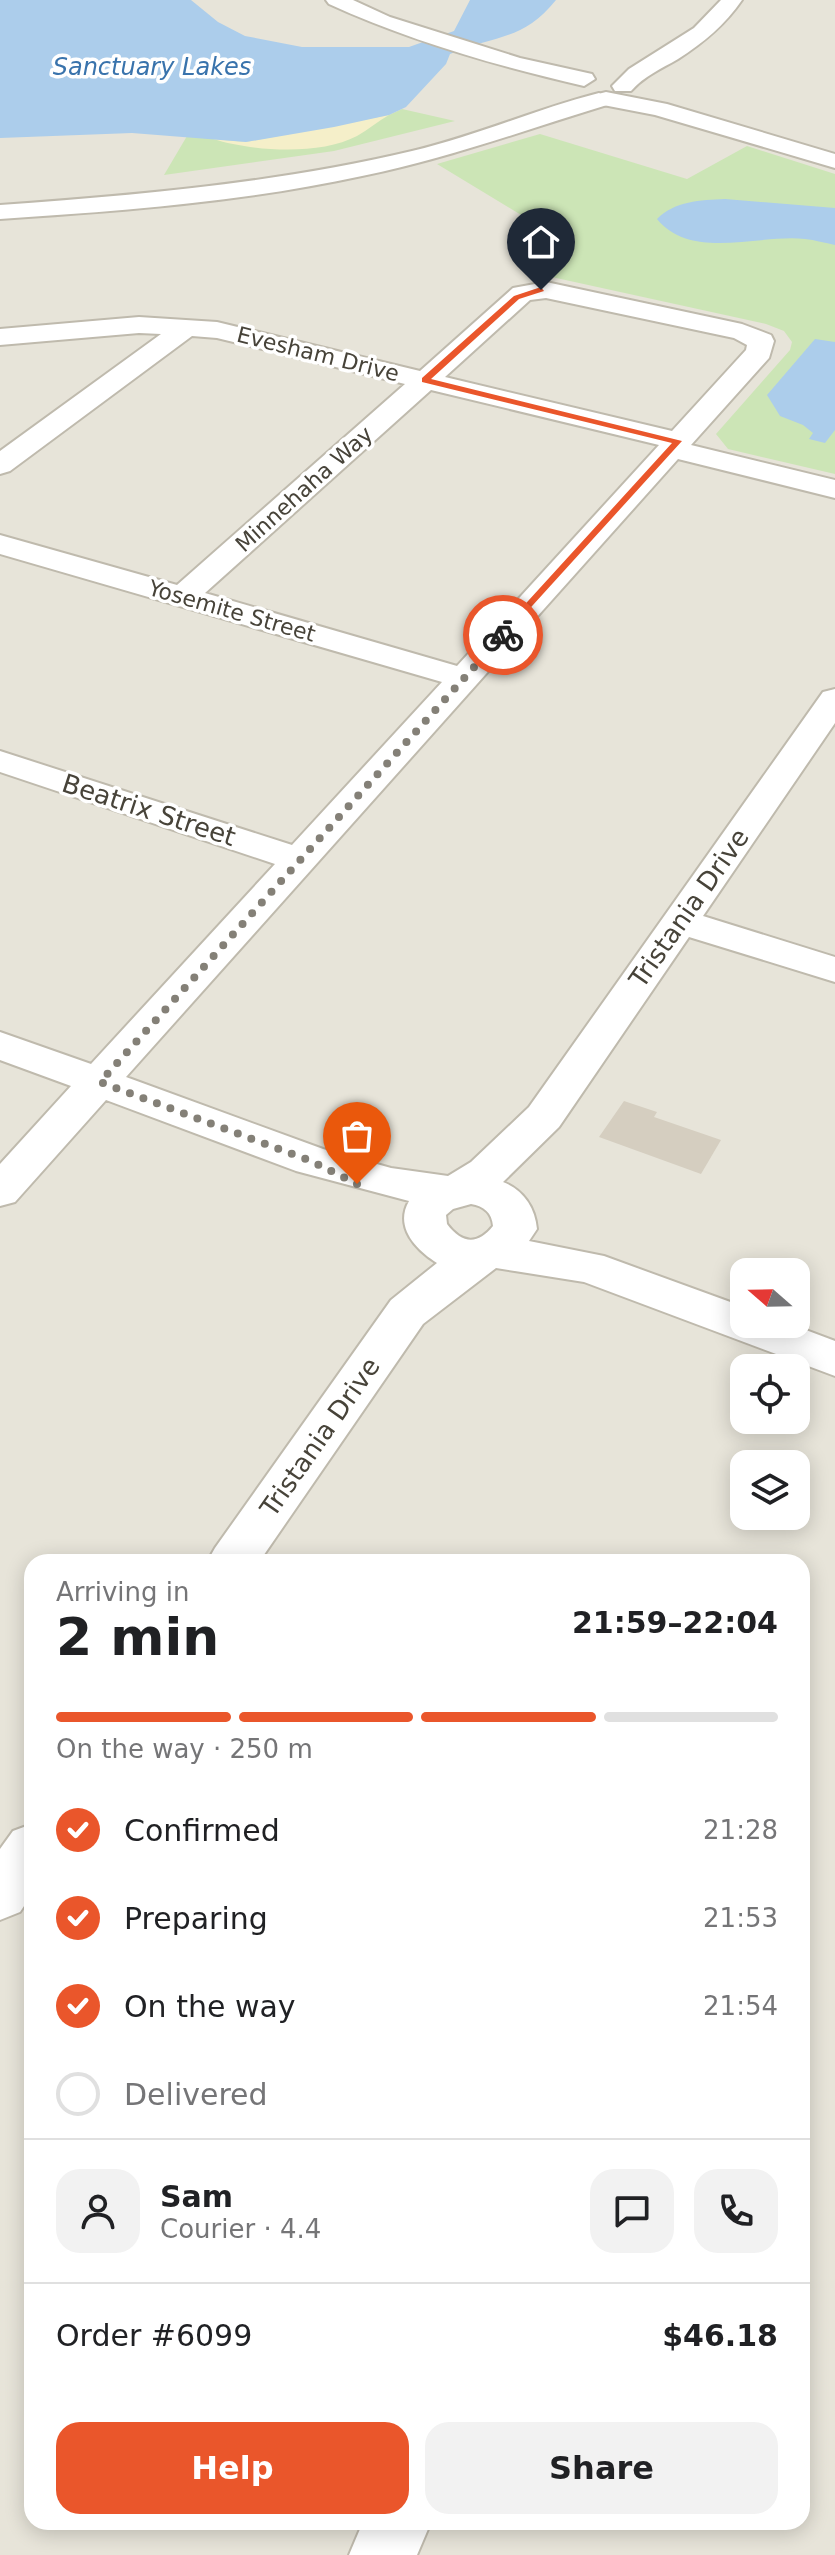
<!DOCTYPE html>
<html lang="en">
<head>
<meta charset="utf-8">
<style>
	body { margin:0; font-family:"DejaVu Sans",sans-serif; background:#f2f2f2; color:#202124; height:100vh; display:flex; flex-direction:column; font-size:30px; white-space:nowrap }
	* { box-sizing:border-box; margin:0 }
	p { font-size:26px; color:#757577 }
	.icon { flex:none; width:44px; height:44px; fill:none; stroke:currentColor; stroke-width:2; stroke-linecap:round; stroke-linejoin:round }
	.map { position:relative; flex:1; overflow:hidden }
	.drawer { position:absolute; left:24px; top:1554px; width:786px; height:976px; display:flex; flex-direction:column; background:#fff; border-radius:24px; box-shadow:0 4px 20px #0003 }
	.drawer>* { flex:none }
	.needle { width:52px; rotate:290deg }
	.buttons { position:absolute; left:730px; top:1258px; display:grid; gap:16px }
	.buttons a { display:grid; place-items:center; width:80px; height:80px; border-radius:16px; background:#fff; box-shadow:0 4px 20px #0003; font-size:40px }
	.pin { position:absolute; display:grid; place-items:center; width:68px; height:68px; color:#fff; margin:-82px -34px; border-radius:50% 50% 50% 0; rotate:-45deg; box-shadow:0 0 8px #0007 }
	.pin .icon { rotate:45deg }
	.courier { position:absolute; display:grid; place-items:center; width:80px; height:80px; margin:-40px; border:6px solid #ea562b; border-radius:50%; background:#fff; color:#222; box-shadow:0 2px 10px #0007 }
	.head em { font-style:normal; font-weight:700 }
	.head div { display:flex; flex-direction:column-reverse }
	.head { display:flex; align-items:center; justify-content:space-between; height:136px; padding:0 32px }
	h1 { font-size:52px; font-weight:700; line-height:60px }
	.bar { display:grid; grid-template-columns:repeat(4,1fr); gap:12px 8px; align-content:center; height:96px; padding:0 32px }
	.bar i { height:10px; border-radius:6px; background:#e0e0e0 }
	.bar .selected { background:#ea562b }
	.bar p { grid-column:span 4 }
	.line { display:flex; align-items:center; gap:20px; padding:0 32px; border-top:2px solid #e0e0e0 }
	.line div { flex:1 }
	.round { display:grid; place-items:center; flex:none; width:84px; height:84px; border-radius:24px; background:#f2f2f2 }
	ol { padding:0 32px; list-style:none }
	li { display:flex; align-items:center; gap:24px; height:88px }
	li p { margin-inline-start:auto }
	li .icon { padding:8px; border-radius:50%; background:#ea562b; color:#fff; stroke-width:4 }
	li:last-child { color:#757577 }
	li i { width:44px; height:44px; border:4px solid #e0e0e0; border-radius:50% }
	.button { display:flex; gap:16px; margin-top:auto; padding:16px 32px }
	.button a { flex:1; height:92px; border-radius:24px; background:#ea562b; color:#fff; font-size:32px; font-weight:700; line-height:92px; text-align:center }
	.button a+a { background:#f2f2f2; color:#202124 }
	.map>svg:first-child { display:block }
</style>
</head>
<body>
<div class="map">
<svg width="835" height="2555" viewBox="0 0 835 2555">
	<rect width="100%" height="100%" fill="#f4f2ea"/>
	<!-- residential -->
	<path fill="#e7e4d9" fill-rule="evenodd" d="M0,0h835v2555h-835zM744,1272h52v52h-52zM744,1368h52v52h-52zM744,1464h52v52h-52zM32,1562h770v960h-770z"/>
	<!-- green -->
	<path fill="#cce5b6" d="M402,109l53,12 -121,30 -170,24 23,-39 59,6 143,-27z
		M540,134l147,45 60,-33 88,28v300l-107,-25 -12,-15 74,-84 2,-8 -8,-11 -18,-7 -228,-50 -3,-46 6,-1 -104,-63z"/>
	<!-- sand -->
	<path fill="#f5efc9" d="M389,115c-11,6 -21,15 -32,21 -38,20 -105,15 -144,3l33,3z"/>
	<!-- water -->
	<path fill="#accdeb" d="M0,0h191l27,22 27,14 57,11h107l45,-16 16,-31h86c-33,41 -61,35 -106,54l-4,10 -40,43 -17,8 -55,12 -88,15 -114,-9 -132,5z
		M725,199l110,9v37c-10,-2 -20,-5 -30,-6 -47,-5 -114,22 -148,-20 18,-18 43,-19 68,-20z
		M815,339l20,3v88l-10,13 -16,-4 4,-6 -10,-8 -23,-9 -13,-21z"/>
	<!-- building -->
	<path fill="#d5cec0" d="M624,1101l33,11 -3,5 67,23 -20,34 -102,-37z"/>
	<g fill="none" stroke-linecap="round" stroke-linejoin="round">
		<defs>
			<path id="minor" d="M326,0h27l37,17 130,41 72,16 3,5 -11,7c-87,-20 -174,-45 -255,-82z
				M606,92l61,12 168,50v14l-180,-53 -57,-11 -3,-5 3,-5z
				M546,282l196,42 29,11 3,6 -5,17 -78,87 144,35v18l-157,-39 -552,618 197,72 68,19 57,8 23,-14 58,-55 294,-415 12,-3v34l-132,193 132,41v25l-146,-45 -130,190 -56,55c20,8 32,25 34,47l-8,12 75,15 140,51v17h46l45,17v35l-251,-94 -88,-14 -73,56 -164,238h-52l8,-14 176,-248 46,-37c-21,-13 -43,-36 -28,-62l-113,-30 -190,-71 -91,102 -15,4v-42l71,-78 -71,-26v-28l91,32 184,-200 -275,-92v-21l292,94 150,-163 -442,-128v-19l177,50 228,-201 -188,-46 -25,-2 -182,135 -10,3v-23l161,-117 -22,-1 -139,12v-16l139,-12 78,5 203,49 93,-83zM546,298l188,40 13,7 -1,5 -74,81 -227,-54 85,-77zM431,390l228,55 -202,221 -252,-73zM471,1204c13,2 21,9 22,22 -15,19 -31,18 -46,-2l-1,-9 7,-6z
				M32,1824v70l-12,18 -20,8v-71l13,-18z
				M363,2522h68l-14,33h-68z"/>
			<path id="tertiary" d="M721,0h21c-17,25 -39,43 -64,59 -17,10 -34,17 -47,32h-16l-3,-5 17,-17 65,-41z
				M599,93l11,7 -3,5c-82,25 -161,54 -245,71 -119,26 -241,35 -362,43v-14c138,-10 277,-22 412,-54 64,-15 124,-42 187,-58z"/>
		</defs>
		<!-- minor casing -->
		<use href="#minor" stroke="#bfbaad" stroke-width="4"/>
		<!-- tertiary casing -->
		<use href="#tertiary" stroke="#bfbaad" stroke-width="4"/>
		<!-- minor -->
		<use href="#minor" fill="#fff" fill-rule="evenodd"/>
		<!-- tertiary -->
		<use href="#tertiary" fill="#fff" fill-rule="evenodd"/>
	</g>
	<!-- route -->
	<path fill="#ea562b" d="M541,287l3,4 -25,8 -88,80 251,62 -179,197 -4,-5 173,-190 -250,-61v-4l92,-82z"/>
	<g fill="none" stroke-linecap="round" stroke-linejoin="round">
		<!-- done -->
		<path stroke="#848077" stroke-width="8" stroke-dasharray="0 14.4" d="M357,1184l-46,-23 -211,-79 403,-447"/>
	</g>
	<g text-anchor="middle" dominant-baseline="central" stroke-width="7" stroke-linejoin="round" paint-order="stroke">
		<!-- far-street labels -->
		<g font-size="22" fill="#474339" stroke="#fff">
			<text transform="translate(318 354) rotate(14)">Evesham Drive</text>
			<text transform="translate(304 489) rotate(-42)">Minnehaha Way</text>
			<text transform="translate(232 611) rotate(16)">Yosemite Street</text>
		</g>
		<!-- far-water labels -->
		<g font-size="24" font-style="italic" fill="#3973ac" stroke="#fff">
			<text x="152" y="67">Sanctuary Lakes</text>
		</g>
		<!-- street labels -->
		<g font-size="26" fill="#474339" stroke="#fff">
			<text transform="translate(149 810) rotate(18)">Beatrix Street</text>
			<text transform="translate(689 908) rotate(-55)">Tristania Drive</text>
			<text transform="translate(320 1437) rotate(-55)">Tristania Drive</text>
		</g>
	</g>
</svg>
<div class="buttons">
<a><svg class="needle" viewBox="-14 -14 28 28"><path d="M0-13l5 13h-10z" fill="#e53935"/><path d="M0 13l5-13h-10z" fill="#757577"/></svg></a>
<a><svg class="icon" aria-label="locate" viewBox="0 0 24 24"><circle cx="12" cy="12" r="6"/><path d="M12 2v4M12 18v4M2 12h4M18 12h4"/></svg></a>
<a><svg class="icon" aria-label="layers" viewBox="0 0 24 24"><path d="M12 4l9 5-9 5-9-5zM3 14l9 5 9-5"/></svg></a>
</div>
<div class="pin" style="left:357px;top:1184px;background:#ea580c"><svg class="icon" aria-label="bag" viewBox="0 0 24 24"><path d="M5 8h14l-1 12H6zM9 8a3 3 0 0 1 6 0"/></svg></div>
<div class="pin" style="left:541px;top:290px;background:#1f2937"><svg class="icon" aria-label="home" viewBox="0 0 24 24"><path d="M3 11l9-7 9 7M6 9v11h12V9"/></svg></div>
<div class="courier" style="left:503px;top:635px"><svg class="icon" aria-label="bike" viewBox="0 0 24 24"><circle cx="6" cy="16" r="4"/><circle cx="18" cy="16" r="4"/><path d="M6 16l4-8h5l3 8M10 8l3 8H6M13 5h3"/></svg></div>
<section class="drawer">
<div class="head"><div><h1>2 min</h1><p>Arriving in</p></div><em>21:59–22:04</em></div>
<div class="bar"><i class="selected"></i><i class="selected"></i><i class="selected"></i><i></i><p>On the way · 250 m</p></div>
<ol>
<li><svg class="icon" aria-label="check" viewBox="0 0 24 24"><path d="M5 12l5 5 9-10"/></svg>Confirmed<p>21:28</p></li>
<li><svg class="icon" aria-label="check" viewBox="0 0 24 24"><path d="M5 12l5 5 9-10"/></svg>Preparing<p>21:53</p></li>
<li><svg class="icon" aria-label="check" viewBox="0 0 24 24"><path d="M5 12l5 5 9-10"/></svg>On the way<p>21:54</p></li>
<li><i></i>Delivered</li>
</ol>
<div class="line" style="height:144px"><a class="round"><svg class="icon" aria-label="person" viewBox="0 0 24 24"><circle cx="12" cy="8" r="4"/><path d="M4 21q1-7 8-7t8 7"/></svg></a><div><b>Sam</b><p>Courier · 4.4</p></div><a class="round"><svg class="icon" aria-label="chat" viewBox="0 0 24 24"><path d="M4 5h16v11H9l-5 4z"/></svg></a><a class="round"><svg class="icon" aria-label="phone" viewBox="0 0 24 24"><path d="M5 4h4l2 5-3 2q2 4 5 5l2-3 5 2v4C11 20 4 13 5 4z"/></svg></a></div>
<div class="line" style="height:104px"><div>Order #6099</div><b>$46.18</b></div>
<div class="button"><a>Help</a><a>Share</a></div>
</section>
</div>
</body>
</html>
